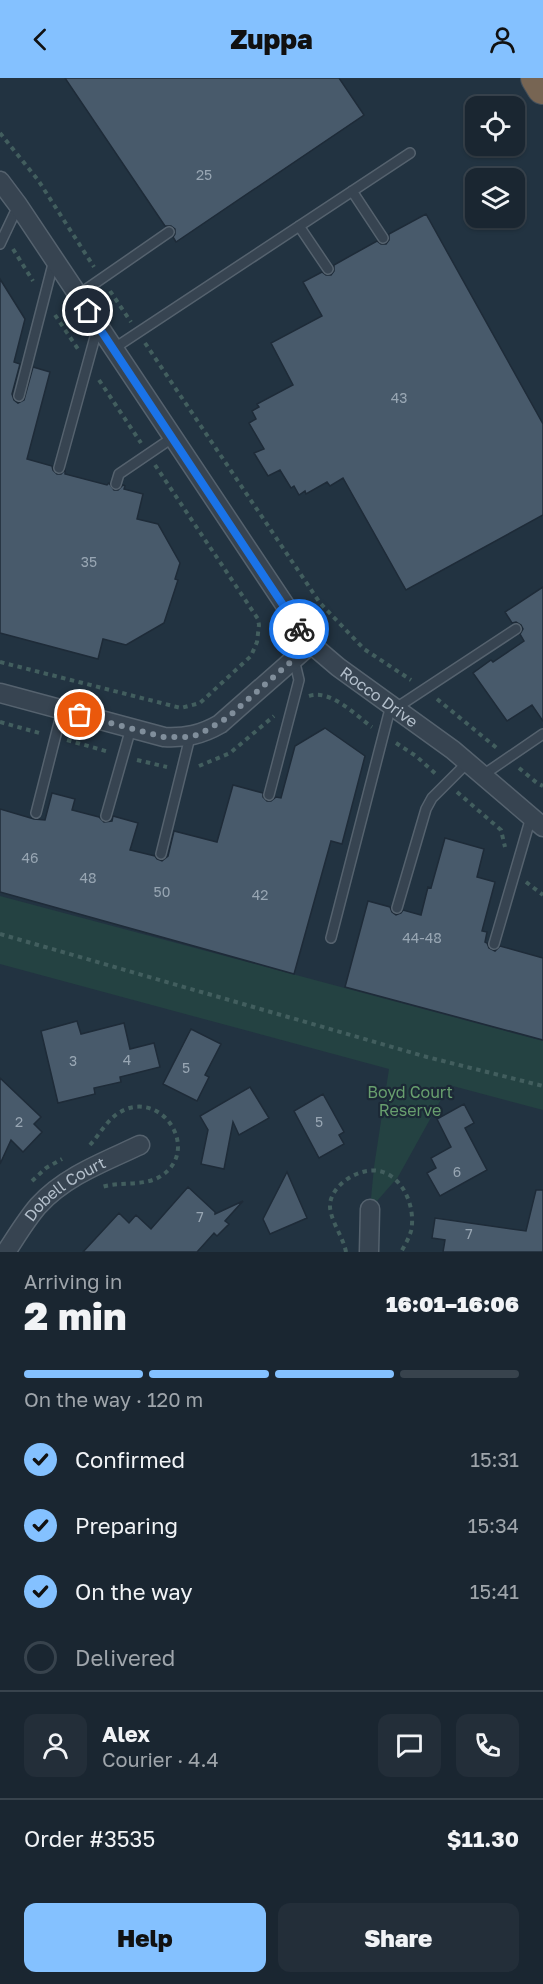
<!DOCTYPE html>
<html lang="en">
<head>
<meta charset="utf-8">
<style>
	body { margin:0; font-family:"Golos Text",sans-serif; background:#232e39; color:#f1f3f6; height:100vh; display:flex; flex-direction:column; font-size:22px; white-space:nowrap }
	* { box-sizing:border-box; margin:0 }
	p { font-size:20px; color:#9fa5ab }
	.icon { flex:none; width:33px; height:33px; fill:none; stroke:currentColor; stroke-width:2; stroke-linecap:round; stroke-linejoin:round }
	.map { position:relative; height:1174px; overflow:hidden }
	.sheet { display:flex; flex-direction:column; background:#1a2631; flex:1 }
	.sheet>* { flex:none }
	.tools { position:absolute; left:465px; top:18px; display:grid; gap:12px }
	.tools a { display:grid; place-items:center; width:60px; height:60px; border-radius:12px; background:#1a2631; box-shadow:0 2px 4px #0004,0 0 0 2px #38434d; font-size:30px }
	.pin { position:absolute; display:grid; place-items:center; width:51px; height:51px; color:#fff; margin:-26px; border:3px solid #fff; border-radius:50%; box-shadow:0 2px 6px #0007 }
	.courier { position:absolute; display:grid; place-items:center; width:60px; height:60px; margin:-30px; border:4px solid #1a73e8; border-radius:50%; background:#fff; color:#222; box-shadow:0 2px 8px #0007 }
	.overview em { font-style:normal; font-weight:800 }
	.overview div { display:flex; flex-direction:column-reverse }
	.overview { display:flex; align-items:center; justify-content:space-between; height:102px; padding:0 24px }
	h1 { font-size:39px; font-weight:800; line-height:45px }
	.bar { display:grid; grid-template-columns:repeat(4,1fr); gap:9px 6px; align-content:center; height:72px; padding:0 24px }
	.bar i { height:8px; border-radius:4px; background:#38434d }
	.bar .selected { background:#84c1ff }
	.bar p { grid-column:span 4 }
	.line { display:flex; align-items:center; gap:15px; padding:0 24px; border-top:2px solid #38434d }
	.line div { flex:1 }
	.round { display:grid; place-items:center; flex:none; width:63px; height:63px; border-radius:12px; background:#232e39 }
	ol { padding:0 24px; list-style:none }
	li { display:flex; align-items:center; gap:18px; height:66px }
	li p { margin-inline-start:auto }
	li .icon { padding:6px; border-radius:50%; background:#84c1ff; color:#111; stroke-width:4 }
	li:last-child { color:#9fa5ab }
	li i { width:33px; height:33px; border:3px solid #38434d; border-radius:50% }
	.button { display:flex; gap:12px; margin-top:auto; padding:12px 24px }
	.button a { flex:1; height:69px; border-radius:12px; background:#84c1ff; color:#111; font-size:24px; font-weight:800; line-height:69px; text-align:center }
	.button a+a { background:#232e39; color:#f1f3f6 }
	header { display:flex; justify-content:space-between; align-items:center; height:78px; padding:0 24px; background:#84c1ff; color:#111; font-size:27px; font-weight:800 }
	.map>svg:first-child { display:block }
</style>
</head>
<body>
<header><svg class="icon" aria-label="back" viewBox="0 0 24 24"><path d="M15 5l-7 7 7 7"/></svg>Zuppa<svg class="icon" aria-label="person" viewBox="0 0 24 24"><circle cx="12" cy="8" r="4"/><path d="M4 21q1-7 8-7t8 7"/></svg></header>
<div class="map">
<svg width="543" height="1174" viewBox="0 0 543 1174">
	<rect width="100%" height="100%" fill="#223341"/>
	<!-- green -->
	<path fill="#244242" d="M0,818l543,145v69l-94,-25 -51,92 -28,32 4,-42 15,-98 -389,-105z"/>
	<!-- building -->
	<path fill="#485a6b" stroke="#1e2b38" stroke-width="1.5" d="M65,0h274l25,37 -188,127 -3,-5 2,-3v-5l-4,-3h-6z
		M426,136l117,210v91l-137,75 -63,-112 -13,8 -3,-4 -21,12 -1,-3 -6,4 -5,-9 -3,2 -11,-18 -12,6 -14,-23 10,-4 -15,-26 7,-4 -4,-8 7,-4 -2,-3 36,-19 -22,-42 51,-27 -19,-34 19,-10 4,3h5l3,-4v-6l43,-24 4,3h5l3,-4v-6z
		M0,201l25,40 -11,43 6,2 -8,30 2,6 4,3 6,-3 9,-33 17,5 -23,87 25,7 1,4 4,4h4l4,-4v4l42,11 2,-2 5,7h4l5,-5 2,1 -1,3 19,5 -6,25 21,5 22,39 -5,16 3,1 -14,43 -38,22 -23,-6 -5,20 -98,-26z
		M543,509v134l-11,-16 -25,16 -34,-48 18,-13 2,2 31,-21 -4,-7 3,-5 -2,-4 -5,-3 -4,1 -7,-11z
		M325,650l40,28 -23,88 -11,-3 -37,133 -294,-82v-83l34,10 11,1 7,-27 23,6 -3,11 27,7 5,5 8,-1 1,-5 25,7 -8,27 25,6 2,3 5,2 6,-5 6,-25 43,11 16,-57 30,8v4l4,4h4l5,-4 5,1 14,-52z
		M445,760l39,11 -7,28 18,5 -13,49 5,1 -2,10 2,1 2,5 6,3 5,-5 43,12v82l-198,-53 23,-86 22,6 2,5 4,3 5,-2 2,-3 18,5 7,-28 3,1z
		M77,943l4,13 43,-11 6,26 24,-6 6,24 -40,10 1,5 -27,6 1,6 -37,9 -17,-72z
		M191,951l30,15 -16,31 4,2 -12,24 -34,-17z
		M0,1000l41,39 -7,7 8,8 -19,20 -12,-12 -11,24z
		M250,1009l19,31 -30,17 -6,-13 -9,47 -23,-5 7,-34 -8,-14z
		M323,1016l21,38 -5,3 5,9 -25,14 -25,-47z
		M464,1026l10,19 -9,5 22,42 -47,26 -13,-23 9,-5 -5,-10 20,-11 -14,-28z
		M287,1094l20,46 -37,16 -7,-15z
		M188,1109l27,25v2l28,-13 -18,20 4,3 -12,12 -3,-3 -17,19h-114l36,-39 10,10 7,-8 15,14z
		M536,1112h7v62h-100l2,-12 -13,-2 3,-20 91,13z"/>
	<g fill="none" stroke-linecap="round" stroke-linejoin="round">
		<defs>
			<path id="lane" d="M352,113l31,47
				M299,148l29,43
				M0,166l18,-38
				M78,217l91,-63
				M113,271l297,-196
				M19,318l35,-136
				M59,390l39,-142
				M116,406l3,-10 53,-36
				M396,630l120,-79
				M483,697l60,-41
				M269,717l30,-115 -5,-21
				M36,735l26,-102
				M106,738l25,-88
				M161,776l29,-117
				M397,830l29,-99 6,-11 36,-36
				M331,860l60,-233
				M494,866l37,-127"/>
			<g id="street">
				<path id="s1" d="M0,103l18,24 293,439 27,23 115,83 90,77"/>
				<path d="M0,615l164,44c21,1 37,-2 56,-13l91,-80"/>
				<path id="s2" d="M6,1174c10,-15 20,-32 32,-46 27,-30 66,-44 102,-61"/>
				<path d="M369,1174l1,-43"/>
			</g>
			<path id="highway" d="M537,0l6,10"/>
		</defs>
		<!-- lane casing -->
		<use href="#lane" stroke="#55626e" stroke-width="12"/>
		<!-- street casing -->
		<use href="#street" stroke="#55626e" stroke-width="21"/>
		<!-- highway casing -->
		<use href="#highway" stroke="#424f5b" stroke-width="34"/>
		<!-- path -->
		<path stroke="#425e5e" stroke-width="4" stroke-dasharray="4.5 4.5" stroke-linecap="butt" d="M0,55l38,47 56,87
			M13,171l20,32
			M110,213l21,31
			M55,237l23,34
			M145,265l175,260 44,46 47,31
			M99,302l42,63
			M0,584l181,46 19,-5 51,-47 6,-14 2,-17 -1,-6 -103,-154
			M309,618c22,-7 46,19 63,31
			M437,621l61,50
			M0,644l43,12
			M67,662l42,12
			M396,665l20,13 21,19
			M137,682l30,7
			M199,688l31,-13 44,-37
			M519,690l18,15 6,3
			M457,714l44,38 4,17
			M526,804l17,13
			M0,856l427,123 116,29
			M90,1067c9,-10 16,-23 27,-31 42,-29 86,35 44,62 -17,11 -41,5 -59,11
			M32,1103l14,-13 16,-9
			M346,1174c-3,-16 -17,-33 -16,-48 2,-20 30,-37 49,-33 25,5 37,38 32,60 -2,7 -6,14 -10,21"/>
		<!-- lane -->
		<use href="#lane" stroke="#374451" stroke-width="9"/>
		<!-- street -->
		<use href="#street" stroke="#374451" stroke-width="18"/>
		<!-- highway -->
		<use href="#highway" stroke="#776553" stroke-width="32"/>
	</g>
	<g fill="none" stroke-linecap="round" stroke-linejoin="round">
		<!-- done -->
		<path stroke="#808e9b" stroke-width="6" stroke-dasharray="0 10.8" d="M80,637l84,22h26l10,-3 27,-16 84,-74 -12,-15"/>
		<!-- route -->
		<path stroke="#1a73e8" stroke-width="8" d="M88,233l211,318"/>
	</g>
	<g text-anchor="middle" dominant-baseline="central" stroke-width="4.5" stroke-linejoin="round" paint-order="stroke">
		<!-- number labels -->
		<g font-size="14" fill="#98a6b3">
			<text x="204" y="96">25</text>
			<text x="399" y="319">43</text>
			<text x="89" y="483">35</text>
			<text x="30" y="779">46</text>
			<text x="88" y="799">48</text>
			<text x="162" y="813">50</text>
			<text x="260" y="816">42</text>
			<text x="422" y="859">44-48</text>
			<text x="127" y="981">4</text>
			<text x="73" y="982">3</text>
			<text x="186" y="989">5</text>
			<text x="19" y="1043">2</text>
			<text x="319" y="1043">5</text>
			<text x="457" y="1093">6</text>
			<text x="200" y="1138">7</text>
			<text x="469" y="1155">7</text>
		</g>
		<!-- street labels -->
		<g font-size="16" fill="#b3bfcb" stroke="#1c2936">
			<text stroke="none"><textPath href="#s1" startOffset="644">Rocco Drive</textPath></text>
			<text stroke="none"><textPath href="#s2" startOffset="88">Dobell Court</textPath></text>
		</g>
		<!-- park labels -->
		<g font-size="16" fill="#689f6e" stroke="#1c2936">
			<text x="410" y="1014">Boyd Court<tspan x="410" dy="18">Reserve</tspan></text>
		</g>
	</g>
</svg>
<div class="tools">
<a><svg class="icon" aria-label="locate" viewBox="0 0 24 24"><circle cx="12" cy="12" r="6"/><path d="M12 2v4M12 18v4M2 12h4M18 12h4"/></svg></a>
<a><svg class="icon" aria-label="layers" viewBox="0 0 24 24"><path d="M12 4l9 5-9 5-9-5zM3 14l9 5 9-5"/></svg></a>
</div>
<div class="pin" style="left:80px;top:637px;background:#ea580c"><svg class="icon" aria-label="bag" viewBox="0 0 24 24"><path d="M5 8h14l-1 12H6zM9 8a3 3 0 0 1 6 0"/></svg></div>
<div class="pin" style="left:88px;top:233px;background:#1f2937"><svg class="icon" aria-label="home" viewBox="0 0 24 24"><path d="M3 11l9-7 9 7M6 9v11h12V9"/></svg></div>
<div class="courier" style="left:299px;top:551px"><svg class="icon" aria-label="bike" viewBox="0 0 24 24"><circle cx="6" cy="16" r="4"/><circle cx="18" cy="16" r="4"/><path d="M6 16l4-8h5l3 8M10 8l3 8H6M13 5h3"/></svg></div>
</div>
<section class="sheet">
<div class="overview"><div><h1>2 min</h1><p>Arriving in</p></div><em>16:01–16:06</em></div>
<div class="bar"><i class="selected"></i><i class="selected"></i><i class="selected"></i><i></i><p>On the way · 120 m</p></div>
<ol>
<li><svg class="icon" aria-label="check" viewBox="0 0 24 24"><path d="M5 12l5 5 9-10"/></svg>Confirmed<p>15:31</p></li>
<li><svg class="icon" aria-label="check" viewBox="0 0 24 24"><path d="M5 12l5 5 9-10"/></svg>Preparing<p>15:34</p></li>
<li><svg class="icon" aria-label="check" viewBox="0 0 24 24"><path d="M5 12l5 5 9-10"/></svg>On the way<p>15:41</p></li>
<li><i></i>Delivered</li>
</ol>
<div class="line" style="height:108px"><a class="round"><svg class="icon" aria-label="person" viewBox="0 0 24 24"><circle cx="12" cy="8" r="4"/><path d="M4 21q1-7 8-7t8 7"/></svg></a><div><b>Alex</b><p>Courier · 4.4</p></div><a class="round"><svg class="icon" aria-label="chat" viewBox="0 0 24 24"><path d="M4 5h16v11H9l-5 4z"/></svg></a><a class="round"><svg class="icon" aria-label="phone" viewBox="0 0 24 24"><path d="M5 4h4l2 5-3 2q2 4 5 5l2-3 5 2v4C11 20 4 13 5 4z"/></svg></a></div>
<div class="line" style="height:78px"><div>Order #3535</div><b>$11.30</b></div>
<div class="button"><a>Help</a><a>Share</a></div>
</section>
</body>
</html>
